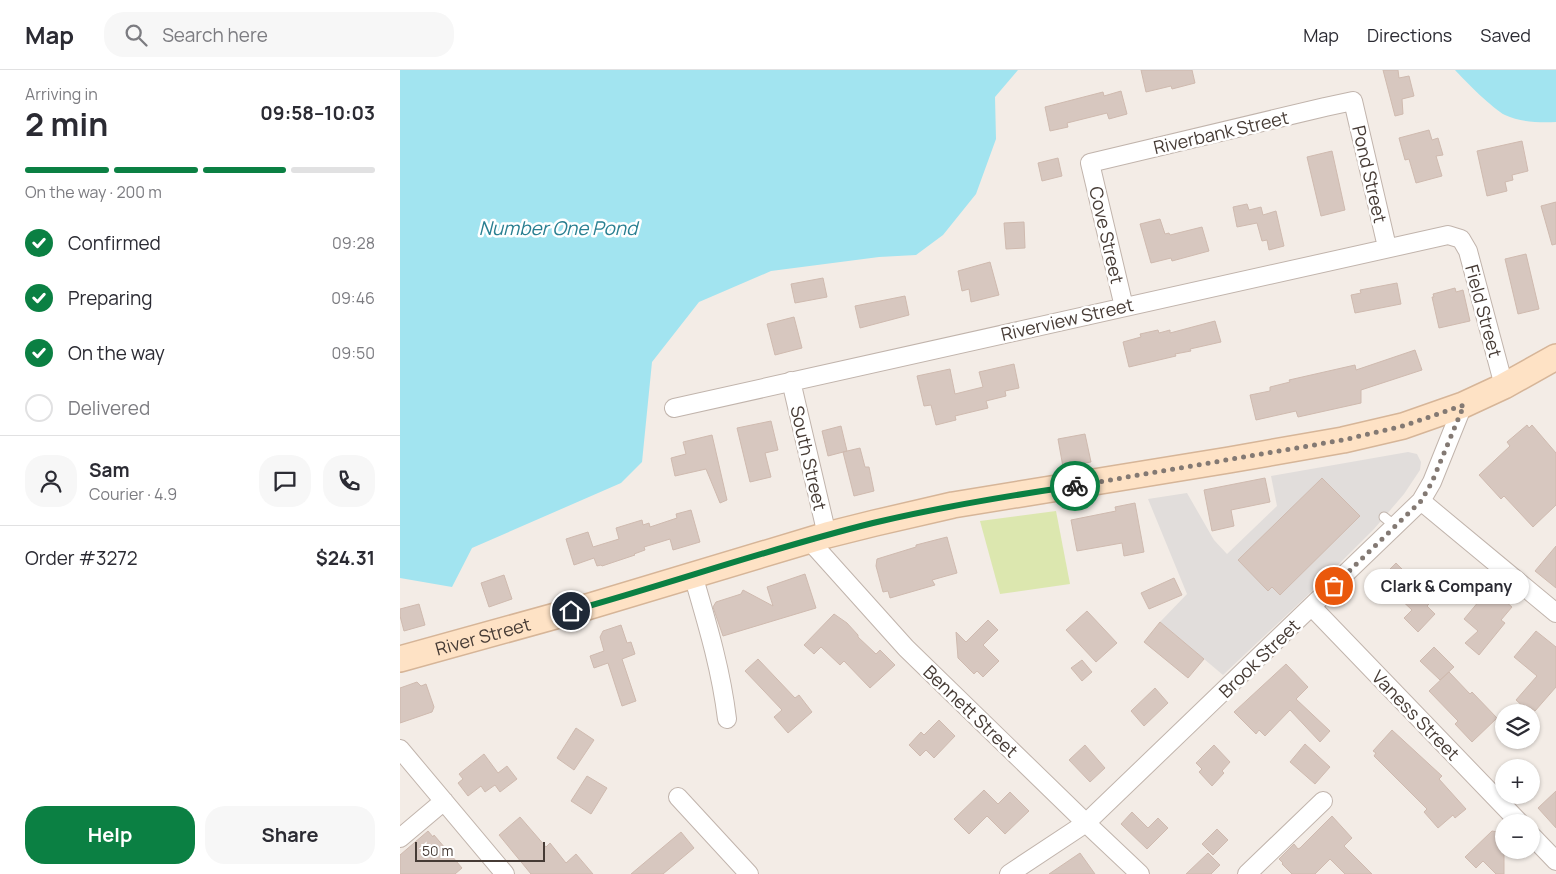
<!DOCTYPE html>
<html lang="en">
<head>
<meta charset="utf-8">
<style>
	body { margin:0; font-family:Manrope,sans-serif; background:#f7f7f7; color:#2b2b33; height:100vh; display:flex; flex-direction:column; font-size:19px; white-space:nowrap }
	* { box-sizing:border-box; margin:0 }
	p { font-size:16px; color:#7c7c81 }
	.icon { flex:none; width:28px; height:28px; fill:none; stroke:currentColor; stroke-width:2; stroke-linecap:round; stroke-linejoin:round }
	.map { position:relative; flex:1; overflow:hidden }
	.sheet { display:flex; flex-direction:column; background:#fff; width:400px }
	.sheet>* { flex:none }
	.controls { position:absolute; left:1095px; top:634px; display:grid; gap:10px }
	.controls a { display:grid; place-items:center; width:45px; height:45px; border-radius:50%; background:#fff; box-shadow:0 1px 4px #0004; font-size:25px }
	.scale { position:absolute; left:15px; bottom:12px; width:130px; box-sizing:border-box; padding-left:5px; border:2px solid #463b35; border-top:0; font-size:14px; line-height:18px; white-space:nowrap; color:#463b35; -webkit-text-stroke:4px #fff; paint-order:stroke }
	.pin { position:absolute; display:grid; place-items:center; width:42px; height:42px; color:#fff; margin:-21px; border:2px solid #fff; border-radius:50%; box-shadow:0 1px 5px #0007 }
	.courier { position:absolute; display:grid; place-items:center; width:50px; height:50px; margin:-25px; border:4px solid #0b8043; border-radius:50%; background:#fff; color:#222; box-shadow:0 1px 6px #0007 }
	.bubble { position:absolute; height:35px; border-radius:18px; background:#fff; box-shadow:0 1px 4px #0004; font-size:16px; font-weight:700; line-height:35px; text-align:center }
	.headline em { font-style:normal; font-weight:700 }
	.headline div { display:flex; flex-direction:column-reverse }
	.headline { display:flex; align-items:center; justify-content:space-between; height:85px; padding:0 25px }
	h1 { font-size:32px; font-weight:700; line-height:38px }
	.bar { display:grid; grid-template-columns:repeat(4,1fr); gap:8px 5px; align-content:center; height:60px; padding:0 25px }
	.bar i { height:6px; border-radius:4px; background:#e1e1e2 }
	.bar .active { background:#0b8043 }
	.bar p { grid-column:span 4 }
	.line { display:flex; align-items:center; gap:12px; padding:0 25px; border-top:1px solid #e1e1e2 }
	.line div { flex:1 }
	.round { display:grid; place-items:center; flex:none; width:52px; height:52px; border-radius:20px; background:#f7f7f7 }
	ol { padding:0 25px; list-style:none }
	li { display:flex; align-items:center; gap:15px; height:55px }
	li p { margin-inline-start:auto }
	li .icon { padding:5px; border-radius:50%; background:#0b8043; color:#fff; stroke-width:4 }
	li:last-child { color:#7c7c81 }
	li i { width:28px; height:28px; border:2px solid #e1e1e2; border-radius:50% }
	.action { display:flex; gap:10px; margin-top:auto; padding:10px 25px }
	.action a { flex:1; height:58px; border-radius:20px; background:#0b8043; color:#fff; font-size:20px; font-weight:700; line-height:58px; text-align:center }
	.action a+a { background:#f7f7f7; color:#2b2b33 }
	header { display:flex; align-items:center; gap:30px; box-sizing:border-box; height:70px; padding:0 25px; background:#fff; border-bottom:1px solid #e1e1e2 }
	header strong { font-size:24px }
	nav { display:flex; gap:28px; margin-inline-start:auto; font-size:18px }
	.search { width:350px; height:45px; background:#f7f7f7; display:flex; align-items:center; gap:12px; box-sizing:border-box; padding:0 18px; border-radius:20px; color:#7c7c81; font-size:19px }
	main { display:flex; flex:1; min-height:0 }
	.map>svg:first-child { display:block }
</style>
</head>
<body>
<header>
<strong>Map</strong>
<div class="search"><svg class="icon" aria-label="search" viewBox="0 0 24 24"><circle cx="10" cy="10" r="6"/><path d="M15 15l6 6"/></svg>Search here</div>
<nav><a>Map</a><a>Directions</a><a>Saved</a></nav>
</header>
<main>
<section class="sheet">
<div class="headline"><div><h1>2 min</h1><p>Arriving in</p></div><em>09:58–10:03</em></div>
<div class="bar"><i class="active"></i><i class="active"></i><i class="active"></i><i></i><p>On the way · 200 m</p></div>
<ol>
<li><svg class="icon" aria-label="check" viewBox="0 0 24 24"><path d="M5 12l5 5 9-10"/></svg>Confirmed<p>09:28</p></li>
<li><svg class="icon" aria-label="check" viewBox="0 0 24 24"><path d="M5 12l5 5 9-10"/></svg>Preparing<p>09:46</p></li>
<li><svg class="icon" aria-label="check" viewBox="0 0 24 24"><path d="M5 12l5 5 9-10"/></svg>On the way<p>09:50</p></li>
<li><i></i>Delivered</li>
</ol>
<div class="line" style="height:90px"><a class="round"><svg class="icon" aria-label="person" viewBox="0 0 24 24"><circle cx="12" cy="8" r="4"/><path d="M4 21q1-7 8-7t8 7"/></svg></a><div><b>Sam</b><p>Courier · 4.9</p></div><a class="round"><svg class="icon" aria-label="chat" viewBox="0 0 24 24"><path d="M4 5h16v11H9l-5 4z"/></svg></a><a class="round"><svg class="icon" aria-label="phone" viewBox="0 0 24 24"><path d="M5 4h4l2 5-3 2q2 4 5 5l2-3 5 2v4C11 20 4 13 5 4z"/></svg></a></div>
<div class="line" style="height:65px"><div>Order #3272</div><b>$24.31</b></div>
<div class="action"><a>Help</a><a>Share</a></div>
</section>
<div class="map">
<svg width="1156" height="804" viewBox="0 0 1156 804">
	<rect width="100%" height="100%" fill="#f3ece6"/>
	<!-- green -->
	<path fill="#dce7af" d="M656,441l14,73 -70,10 -20,-73z"/>
	<!-- parking -->
	<path fill="#e1dddb" d="M1008,382l9,2 4,8 -1,8 -16,24 -30,35 -64,64 -87,82 -63,-53 27,-28 -39,-95 39,-6 27,47 13,14 50,-48 -6,-30z"/>
	<!-- water -->
	<path fill="#a2e4f0" d="M0,0h618l-23,27 1,42 -20,55 -33,41 -27,20 -37,2 -108,14 -72,31 -47,60 -10,100 -21,21 -149,65 -20,39 -52,-9z
		M1055,0h101v52c-16,1 -36,0 -51,-7 -12,-6 -40,-34 -50,-45z"/>
	<!-- building -->
	<path fill="#d7c7bf" stroke="#cfbaaf" d="M741,0h51l3,13 -23,6 -1,-3 -25,6z
		M983,0h15l1,8 10,-2 5,20 -12,3 1,15 -8,2z
		M721,21l6,23 -18,5 -2,-6 -40,10 1,4 -18,4 -5,-24 58,-15 1,4z
		M1029,60l3,10 6,-2 5,17 -7,1 6,20 -26,7 -7,-24 -4,1 -6,-22z
		M1122,71l6,30 -16,4 1,5 -8,2 2,9 -20,5 -10,-45z
		M932,81l13,59 -24,6 -14,-59z
		M658,88l4,18 -20,5 -4,-18z
		M1156,132v42l-4,1 -11,-39z
		M847,134l2,6 12,-3 2,8 13,-4 8,35 -15,4 -2,-10 -5,1 -5,-18 -20,4 -4,-20z
		M760,149l5,15 4,-1 1,2 32,-8 7,24 -37,10 -1,-3 -20,5 -11,-39z
		M624,152l1,26 -19,1 -2,-26z
		M1126,184l13,55 -21,5 -13,-55z
		M590,192l9,33 -28,7 -2,-13 -7,2 -4,-20z
		M423,208l4,19 -32,6 -4,-19z
		M997,213l4,21 -46,9 -4,-18 10,-2 -1,-3z
		M1055,218l1,4 7,-2 7,31 -31,7 -7,-31h2l-1,-3z
		M505,226l4,19 -49,13 -5,-22z
		M394,247l8,31 -27,7 -8,-31z
		M815,251l6,21 -31,7 1,2 -16,3 1,2 -47,11 -6,-25 18,-5 -1,-3 18,-4 1,3 11,-3v3z
		M1015,280l7,20 -61,20v13l-63,14 -2,-6 -40,9 -6,-25 20,-4v-4l20,-5 -1,-2 66,-15 1,5z
		M614,294l5,24 -14,3 1,5 -20,5 2,7 -33,8 1,4 -20,5 -5,-20 -7,1 -7,-30 33,-7 5,25 28,-7 -4,-15z
		M371,351l7,29 -13,3 6,24 -21,5 -13,-54z
		M1127,355l2,3 3,-3 24,28v52l-23,22 -29,-31 -3,3 -22,-24 31,-29 -3,-4z
		M441,356l6,25 -19,5 -6,-25z
		M685,364l6,28 -28,5 -5,-28z
		M312,365l15,65 -7,3 -14,-34 -31,7 -4,-18 15,-4 -3,-12z
		M460,378l5,19h4l5,24 -20,5 -11,-44z
		M865,408l5,24 -39,8 3,16 -22,5 -8,-41z
		M922,408l38,38 -80,79 -8,-8 -4,4 -30,-31z
		M735,433l9,49 -20,4 -2,-13 -45,8 -6,-31 45,-9 -1,-4z
		M291,440l9,32 -27,8 -3,-11 -26,8 1,3 -11,4 1,1 -33,11 -1,-1 -4,1 -3,-8 -20,7 -8,-26 22,-7 5,15 26,-8 -3,-11 26,-8 1,5 6,-2 1,4 27,-9 -1,-4z
		M547,467l10,36 -25,7 3,5 -45,13 -2,-7 -5,1 -7,-26 1,-7 39,-12v-2z
		M1156,476v42l-21,-17z
		M996,493l12,12 3,-2 25,24 -9,9 8,8 -17,18 -14,-14 8,-8 -29,-27 2,-1 -4,-4z
		M405,504l11,34 -93,28 -10,-29 3,-5 25,-8 2,-4 30,16 -6,-19z
		M104,505l8,24 -23,8 -8,-24z
		M774,508l8,17 -33,14 -8,-16z
		M1090,518l22,19 -11,13 4,3 -26,32 -14,-12 13,-12 -14,-12z
		M19,534l6,21 -21,6 -4,-15v-7z
		M687,541l30,32 -21,19 -30,-32z
		M434,544l13,9 11,12v2l18,17 4,-4 15,15 -25,23 -26,-27 -4,4 -19,-18 -7,7 -10,-9z
		M588,550l10,10 -15,15 16,16 -16,16 -6,-6 -3,3 -16,-16 -2,-26 10,10z
		M760,552l44,37 -16,19 -44,-36z
		M221,555l6,18 4,-1 4,12 -13,5 14,42 -14,5 -14,-43 -14,5 -4,-12 14,-5 -4,-14 3,-6z
		M1136,561l20,16v40l-21,24 -6,-4 -2,3 -11,-10 21,-24 -23,-19z
		M1034,577l20,20 -14,13 -20,-19z
		M358,589l37,39 4,-3 13,17 -24,21 -14,-16 8,-7 -37,-39z
		M682,590l10,12 -10,9 -11,-13z
		M886,594l22,23 -12,12 34,32 -10,11 -30,-32 -25,26 -6,-6 -3,4 -22,-22z
		M1049,602l21,22 2,-2 25,26 -25,24 -17,-18 3,-3 -29,-30z
		M17,612l4,4 5,-2 8,23 -2,5 -32,11v-35z
		M755,618l13,15 -24,23 -13,-15z
		M539,650l16,16 -21,22 -8,-8 -6,6 -11,-11 12,-13 3,3z
		M176,658l18,12 -20,30 -17,-12z
		M992,660l50,46 -3,3 27,30 -11,9 -2,-3 -15,13 -14,-16 3,-3 -53,-53 2,-3 -3,-2z
		M905,674l25,23 -15,17 -25,-22z
		M685,675l20,23 -15,14 -21,-22z
		M814,675l16,17 -8,9 2,2 -12,13 -13,-14 3,-3 -6,-6z
		M84,684l14,19 9,-7 10,13 -17,13 -5,-7 -10,7 -4,-6 -13,10 -10,-13 5,-4 -4,-5z
		M187,706l20,12 -16,26 -20,-13z
		M584,720l14,14 12,-12 19,19 -24,23 -18,-18 -18,18 -15,-15z
		M1156,721v37l-18,-20z
		M732,742l16,16 10,-10 10,10 -21,21 -26,-25z
		M932,746l20,22 -8,8 28,28h-27l-15,-15 -15,15h-23l-10,-10 1,-1 -4,-4 15,-15 4,5 2,-1z
		M120,747l26,30 4,-4 16,20 10,-9 17,20h-62l-32,-39z
		M817,759l11,11 -15,15 -11,-11z
		M28,761l5,6 1,-2 28,33 -7,6h-55v-19z
		M1092,761l6,1 6,6v36h-8l-13,-13 -7,7 -11,-11z
		M281,762l13,16 -31,26h-32z
		M680,783l15,21h-46z
		M808,783l12,12 -9,9h-25z"/>
	<g fill="none" stroke-linecap="round" stroke-linejoin="round">
		<defs>
			<path id="lane" d="M984,447l11,9"/>
			<path id="street" d="M724,237l-34,-144 235,-56 28,-6 34,146
				M391,311l36,154
				M274,338l774,-173 13,4 7,12 36,135
				M1021,431l135,112
				M409,470l97,108 180,175 54,51
				M293,505c14,48 28,94 34,144
				M912,537l207,215
				M0,679l105,125
				M278,727l71,77
				M1131,765l25,26
				M0,768l44,-37
				M609,804l77,-51 335,-322 11,-19 31,-77
				M847,804l76,-73"/>
			<g id="secondary">
				<path id="s1" d="M0,589l177,-49 250,-75 48,-12 78,-18 276,-45 114,-20 60,-14 60,-21 41,-19 52,-29"/>
			</g>
		</defs>
		<!-- lane casing -->
		<use href="#lane" stroke="#c1b4ac" stroke-width="11"/>
		<!-- street casing -->
		<use href="#street" stroke="#c1b4ac" stroke-width="20"/>
		<!-- secondary casing -->
		<use href="#secondary" stroke="#d6b598" stroke-width="28"/>
		<!-- lane -->
		<use href="#lane" stroke="#fff" stroke-width="9"/>
		<!-- street -->
		<use href="#street" stroke="#fff" stroke-width="18"/>
		<!-- secondary -->
		<use href="#secondary" stroke="#fee2c5" stroke-width="25"/>
	</g>
	<g fill="none" stroke-linecap="round" stroke-linejoin="round">
		<!-- done -->
		<path stroke="#837973" stroke-width="5" stroke-dasharray="0 9" d="M675,416l268,-46 60,-14 61,-21 -32,77 -11,19 -87,85"/>
		<!-- route -->
		<path stroke="#0b8043" stroke-width="6" d="M171,541c101,-28 200,-63 302,-88 67,-16 134,-27 202,-37"/>
	</g>
	<g text-anchor="middle" dominant-baseline="central" stroke-width="5" stroke-linejoin="round" paint-order="stroke">
		<!-- street labels -->
		<g font-size="18" fill="#463b35" stroke="#fff">
			<text transform="translate(821 62) rotate(-13)">Riverbank Street</text>
			<text transform="translate(970 104) rotate(77)">Pond Street</text>
			<text transform="translate(707 165) rotate(77)">Cove Street</text>
			<text transform="translate(1084 241) rotate(75)">Field Street</text>
			<text transform="translate(667 249) rotate(-13)">Riverview Street</text>
			<text transform="translate(409 388) rotate(77)">South Street</text>
			<text stroke="none"><textPath href="#s1" startOffset="86">River Street</textPath></text>
			<text transform="translate(859 588) rotate(-44)">Brook Street</text>
			<text transform="translate(571 641) rotate(44)">Bennett Street</text>
			<text transform="translate(1016 645) rotate(46)">Vaness Street</text>
		</g>
		<!-- water labels -->
		<g font-size="19" font-style="italic" fill="#297f91" stroke="#fff">
			<text x="158" y="158">Number One Pond</text>
		</g>
	</g>
</svg>
<div class="controls">
<a><svg class="icon" aria-label="layers" viewBox="0 0 24 24"><path d="M12 4l9 5-9 5-9-5zM3 14l9 5 9-5"/></svg></a>
<a>+</a>
<a>−</a>
</div>
<div class="scale">50 m</div>
<div class="pin" style="left:934px;top:516px;background:#ea580c"><svg class="icon" aria-label="bag" viewBox="0 0 24 24"><path d="M5 8h14l-1 12H6zM9 8a3 3 0 0 1 6 0"/></svg></div>
<div class="pin" style="left:171px;top:541px;background:#1f2937"><svg class="icon" aria-label="home" viewBox="0 0 24 24"><path d="M3 11l9-7 9 7M6 9v11h12V9"/></svg></div>
<div class="courier" style="left:675px;top:416px"><svg class="icon" aria-label="bike" viewBox="0 0 24 24"><circle cx="6" cy="16" r="4"/><circle cx="18" cy="16" r="4"/><path d="M6 16l4-8h5l3 8M10 8l3 8H6M13 5h3"/></svg></div>
<div class="bubble" style="left:964px;top:499px;width:165px">Clark &amp; Company</div>
</div>
</main>
</body>
</html>
